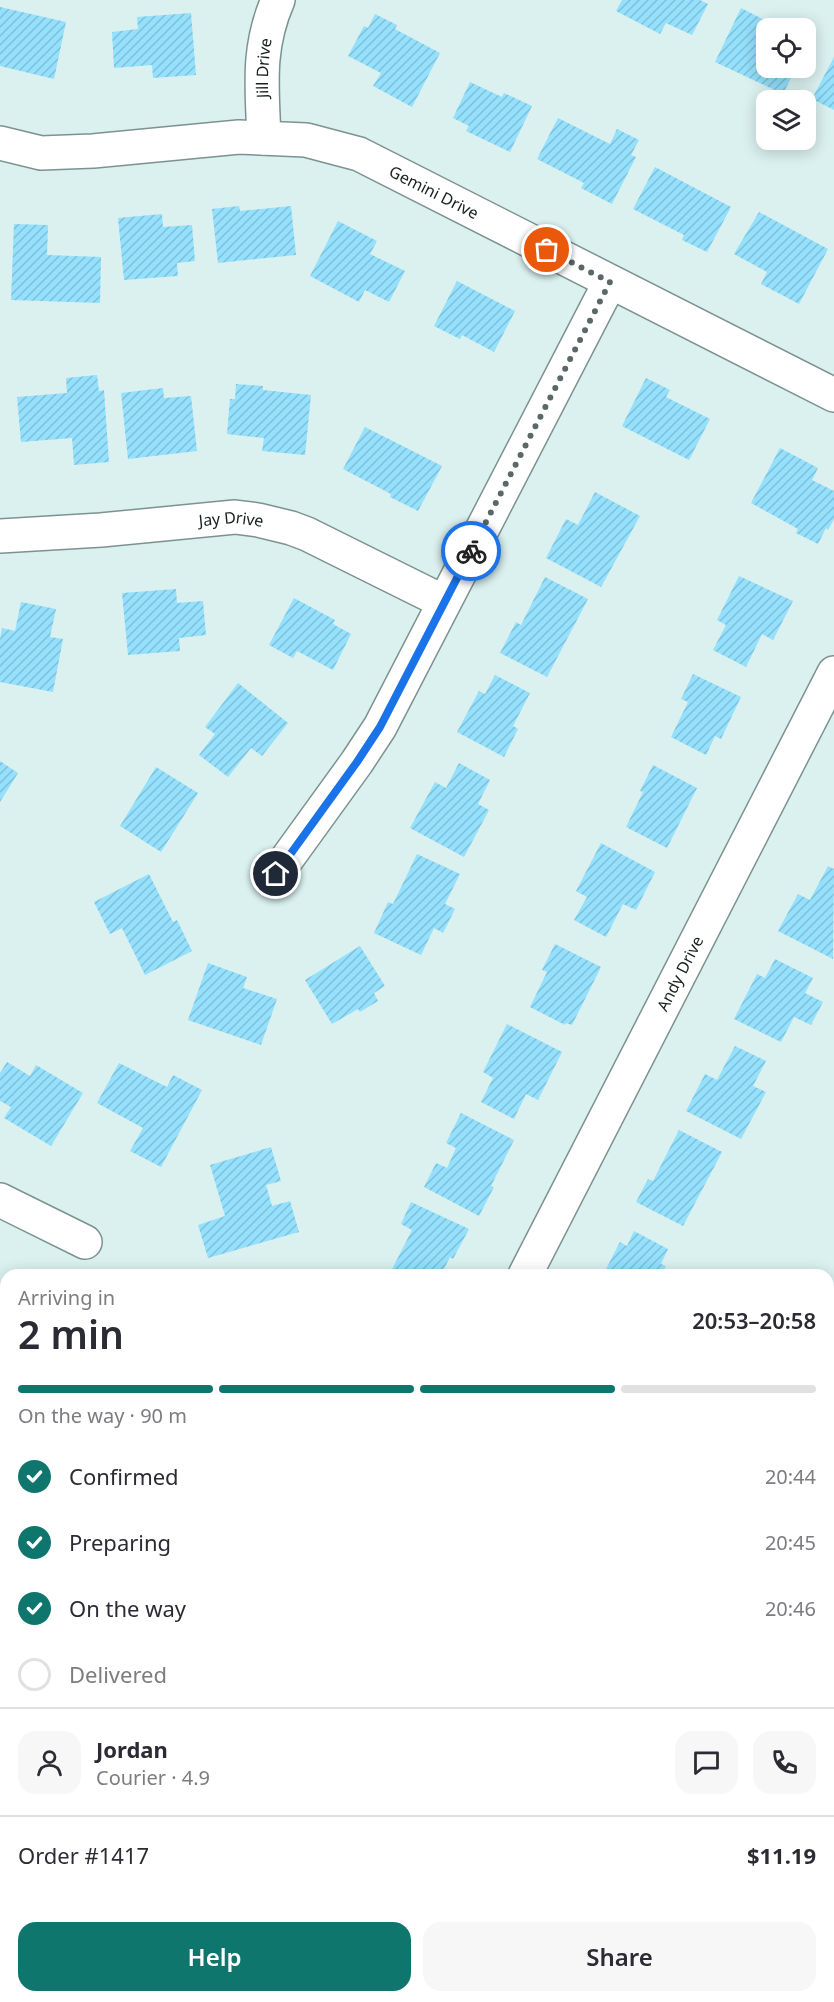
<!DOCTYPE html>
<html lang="en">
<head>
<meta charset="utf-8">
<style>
	body { margin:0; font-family:"Noto Sans",sans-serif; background:#f7f7f7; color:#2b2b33; height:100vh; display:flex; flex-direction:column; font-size:22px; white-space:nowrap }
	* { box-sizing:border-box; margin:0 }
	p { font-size:20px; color:#7c7c81 }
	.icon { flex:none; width:33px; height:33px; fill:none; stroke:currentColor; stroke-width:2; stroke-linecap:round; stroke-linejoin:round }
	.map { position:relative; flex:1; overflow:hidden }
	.panel { position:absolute; left:0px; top:1269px; width:834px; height:734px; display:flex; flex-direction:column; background:#fff; border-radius:18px 18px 0 0; box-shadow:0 3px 15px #0003 }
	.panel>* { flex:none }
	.buttons { position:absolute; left:756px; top:18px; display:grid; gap:12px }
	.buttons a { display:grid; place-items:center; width:60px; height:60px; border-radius:12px; background:#fff; box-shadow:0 3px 15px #0003; font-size:30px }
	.pin { position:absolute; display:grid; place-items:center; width:51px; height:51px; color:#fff; margin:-26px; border:3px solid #fff; border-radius:50%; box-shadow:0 2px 6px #0007 }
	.courier { position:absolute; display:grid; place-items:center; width:60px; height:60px; margin:-30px; border:4px solid #1a73e8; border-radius:50%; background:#fff; color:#222; box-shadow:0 2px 8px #0007 }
	.head em { font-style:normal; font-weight:600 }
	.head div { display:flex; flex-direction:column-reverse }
	.head { display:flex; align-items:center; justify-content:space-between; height:102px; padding:0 18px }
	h1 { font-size:39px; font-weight:600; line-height:45px }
	.bar { display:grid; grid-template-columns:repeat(4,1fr); gap:9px 6px; align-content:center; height:72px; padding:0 18px }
	.bar i { height:8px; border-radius:4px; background:#e1e1e2 }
	.bar .selected { background:#0f766e }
	.bar p { grid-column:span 4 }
	.line { display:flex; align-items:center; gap:15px; padding:0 18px; border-top:2px solid #e1e1e2 }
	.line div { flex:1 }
	.round { display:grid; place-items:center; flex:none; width:63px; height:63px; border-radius:18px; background:#f7f7f7 }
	ol { padding:0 18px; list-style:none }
	li { display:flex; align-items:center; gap:18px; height:66px }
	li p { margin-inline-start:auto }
	li .icon { padding:6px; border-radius:50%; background:#0f766e; color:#fff; stroke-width:4 }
	li:last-child { color:#7c7c81 }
	li i { width:33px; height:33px; border:3px solid #e1e1e2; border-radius:50% }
	.primary-button { display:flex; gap:12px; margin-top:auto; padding:12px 18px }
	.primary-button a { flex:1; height:69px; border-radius:18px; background:#0f766e; color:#fff; font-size:24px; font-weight:600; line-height:69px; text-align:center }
	.primary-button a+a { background:#f7f7f7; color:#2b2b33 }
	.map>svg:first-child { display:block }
</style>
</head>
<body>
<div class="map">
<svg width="834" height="2002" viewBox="0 0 834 2002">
	<defs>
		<pattern id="building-hatch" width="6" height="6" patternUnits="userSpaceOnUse" patternTransform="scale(1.5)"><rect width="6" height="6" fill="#94e0fd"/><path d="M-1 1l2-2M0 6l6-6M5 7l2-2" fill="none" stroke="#7fc0d8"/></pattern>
	</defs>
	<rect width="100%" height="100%" fill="#daf1ef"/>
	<!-- building -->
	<path fill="url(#building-hatch)" d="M622,0h78l8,4 -16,31 -26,-12 -6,11 -44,-23z
		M0,7l66,15 -12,57 -54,-13z
		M741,8l37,19 -12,1v40h30l-13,26 -68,-32z
		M191,13l5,62 -43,3 -1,-13 -38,3 -2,-36 26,-3 -1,-12z
		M375,14l22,11 -2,4 45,24 -28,54 -39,-21 8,-13 -33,-17 16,-30 4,2z
		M834,57v53l-22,-11z
		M470,82l32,15 2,-4 28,13 -22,46 -44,-21 3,-5 -16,-8z
		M558,118l52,26 7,-15 22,11 -8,15 5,2 -24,47 -31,-16 3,-5 -47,-24z
		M655,167l76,40 -24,45 -25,-12 2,-5 -51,-26z
		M239,206l1,5 51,-5 5,49 -78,8 -6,-54z
		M759,212l69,37 -29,55 -38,-20 6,-12 -33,-18z
		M162,214l1,13 29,-2 3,36 -18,2 1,13 -54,4 -6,-62z
		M338,221l39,20 -7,13 35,17 -16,31 -24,-12 -6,12 -49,-26z
		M14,224l34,1 -1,30 54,2 -1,46 -89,-3z
		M457,281l58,30 -21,41 -32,-17 -2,4 -26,-13z
		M97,375l2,16 5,-1 5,72 -35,3 -2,-27 -51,4 -4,-45 50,-4 -1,-15z
		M646,378l24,12 -4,7 44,22 -21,41 -67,-34z
		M236,384l27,2v4l48,5 -6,60 -43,-4 2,-13 -37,-4 3,-35h5z
		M163,388l1,10 27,-2 6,55 -69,8 -7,-66z
		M365,427l77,39 -24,45 -28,-14 1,-3 -48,-25z
		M780,448l38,20 -6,12 22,11v28l-6,11 -2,-2 -8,16 -22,-11 2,-4 -47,-26z
		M595,492l45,24 -39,71 -55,-29 20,-39 12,6z
		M739,576l54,25 -20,39 -11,-6 -16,33 -33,-17 13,-25 -9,-5z
		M545,577l43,22 -41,78 -47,-24 16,-31 5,3z
		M176,589l1,14 26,-2 3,34 -27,3 1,13 -52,4 -6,-62z
		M294,598l41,22 -2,4 18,10 -18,36 -36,-19 -4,7 -24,-13z
		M21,602l35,7 -6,28 13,2 -10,53 -53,-10v-43l2,-11 13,3z
		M693,674l48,23 -20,42 -6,-3 -9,19 -35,-18 17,-35 -7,-3z
		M495,675l35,18 -17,33 5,3 -14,28 -47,-25 22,-41 6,3z
		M238,683l50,40 -26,33 -11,-8 -23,29 -29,-22 16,-21 -10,-7z
		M0,761l18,12 -18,29z
		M459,763l31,17 -12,24 11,6 -25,47 -54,-29 25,-46 11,6z
		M653,765l44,23 -30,60 -41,-21 17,-35 -3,-1z
		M156,767l42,26 -37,59 -41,-26z
		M601,843l54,29 -19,38 -13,-6 -17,33 -32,-17 13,-23 -11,-6z
		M417,854l43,20 -15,30 10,5 -12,24 -9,-5 -13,27 -47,-22 14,-31 5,2z
		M828,866l6,3 -1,90 -55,-28 20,-37 12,6z
		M149,874l24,48 4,-2 15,31 -47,24 -23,-47 -12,6 -16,-32z
		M555,944l46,23 -29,58 -6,-2 -1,2 -35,-18 17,-35 -5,-2z
		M360,946l25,40 -11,7 4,8 -18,11 -2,-3 -26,15 -27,-44z
		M775,959l38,19 -8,15 18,9 -12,23 -17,-8 -13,25 -47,-23 23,-45 8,4z
		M208,963l39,14 -4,11 34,11 -16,46 -73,-25z
		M507,1024l55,28 -24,48 -12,-6 -12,25 -33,-17 12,-24 -10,-6z
		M735,1046l31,15 -13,25 13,6 -25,47 -55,-28 19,-37 12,6z
		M7,1062l23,14 6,-11 47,28 -32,53 -47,-28 7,-11 -11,-6v-28z
		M119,1063l48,24 6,-12 29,15 -41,77 -31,-16 13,-23 -46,-25z
		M461,1113l53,27 -23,46 3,1 -15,29 -55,-29 12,-24 11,5 9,-20 -10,-5z
		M679,1130l43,22 -39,74 -47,-24 12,-23 5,2z
		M271,1147l10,34 -15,4 6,21 18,-5 9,31 -91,26 -10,-33 27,-9 -15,-51z
		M411,1202l58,27 -16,30 -3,-2 -9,18h-52l23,-45 -11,-6z
		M634,1231l34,18 -7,15 5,2 -5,9h-58l17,-33 7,4z
		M0,1326l6,3v46l-2,4 -4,-2z
		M828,1327l6,3v49l-6,9z
		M0,1489l6,3v49l-6,-3z
		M6,1553v21l-6,-3v-6z
		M0,1723l6,3v71l-6,-4z
		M834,1726v59l-6,-3v-55l4,2z
		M828,1807l6,2v8l-6,12z
		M828,1837l6,3v7l-6,12z
		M6,1949v39l-6,2v-39z
		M243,1996h13l12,6h-28z
		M474,1996h54l-3,6h-54z
		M689,1996h55l-3,6h-54z"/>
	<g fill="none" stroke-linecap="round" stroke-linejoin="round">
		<defs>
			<g id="minor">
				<path id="s1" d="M264,138c-2,-51 -7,-90 14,-138"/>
				<path id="s2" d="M0,143l41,10 52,-2 146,-14 67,3 53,14 475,241"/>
				<path id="s3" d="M0,536l101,-6 134,-13 23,3 33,8 16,6 137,68"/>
				<path d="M276,874l81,-112 23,-35 230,-445"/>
				<path d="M0,1200l85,42"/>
				<path id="s4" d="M525,1275l309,-602"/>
				<path d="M828,1564l6,-12"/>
				<path d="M0,1643l6,3"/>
				<path d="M144,2002l4,-6"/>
				<path d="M603,2002l3,-6"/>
			</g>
		</defs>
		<!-- minor casing -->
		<use href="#minor" stroke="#7d9290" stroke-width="36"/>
		<!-- minor -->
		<use href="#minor" stroke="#fff" stroke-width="33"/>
	</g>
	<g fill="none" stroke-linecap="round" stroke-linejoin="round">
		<!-- done -->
		<path stroke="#5b6868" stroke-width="6" stroke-dasharray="0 10.8" d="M471,551l139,-269 -63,-32"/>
		<!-- route -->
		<path stroke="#1a73e8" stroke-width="8" d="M276,874l81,-112 23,-35 91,-176"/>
	</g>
	<g text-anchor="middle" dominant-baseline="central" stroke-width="4.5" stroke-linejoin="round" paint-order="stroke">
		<!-- street labels -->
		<g font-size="16" fill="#171f1f" stroke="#daf1ef">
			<text stroke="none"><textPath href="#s1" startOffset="70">Jill Drive</textPath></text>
			<text stroke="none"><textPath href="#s2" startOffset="447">Gemini Drive</textPath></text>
			<text stroke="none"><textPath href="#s3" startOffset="232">Jay Drive</textPath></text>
			<text stroke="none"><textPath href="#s4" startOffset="339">Andy Drive</textPath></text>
		</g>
	</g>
</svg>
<div class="buttons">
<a><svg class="icon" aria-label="locate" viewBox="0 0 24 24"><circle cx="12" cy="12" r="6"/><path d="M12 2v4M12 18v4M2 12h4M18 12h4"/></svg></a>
<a><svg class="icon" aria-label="layers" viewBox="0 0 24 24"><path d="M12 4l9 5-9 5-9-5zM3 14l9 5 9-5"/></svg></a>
</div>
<div class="pin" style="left:547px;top:250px;background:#ea580c"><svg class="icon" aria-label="bag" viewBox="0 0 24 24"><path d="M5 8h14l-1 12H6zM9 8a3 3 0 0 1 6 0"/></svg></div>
<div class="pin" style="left:276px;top:874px;background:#1f2937"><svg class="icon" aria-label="home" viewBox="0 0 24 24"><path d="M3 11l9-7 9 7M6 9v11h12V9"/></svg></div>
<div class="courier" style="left:471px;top:551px"><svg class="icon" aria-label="bike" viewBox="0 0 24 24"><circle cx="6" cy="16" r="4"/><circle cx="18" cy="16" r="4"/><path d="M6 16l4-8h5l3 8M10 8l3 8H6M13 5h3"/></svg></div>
<section class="panel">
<div class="head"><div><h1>2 min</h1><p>Arriving in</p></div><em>20:53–20:58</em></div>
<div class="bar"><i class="selected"></i><i class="selected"></i><i class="selected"></i><i></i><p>On the way · 90 m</p></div>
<ol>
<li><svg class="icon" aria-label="check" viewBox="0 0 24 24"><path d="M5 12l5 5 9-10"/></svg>Confirmed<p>20:44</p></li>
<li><svg class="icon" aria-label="check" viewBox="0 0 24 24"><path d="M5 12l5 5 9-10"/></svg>Preparing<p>20:45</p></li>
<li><svg class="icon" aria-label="check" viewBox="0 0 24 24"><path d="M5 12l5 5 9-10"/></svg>On the way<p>20:46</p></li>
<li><i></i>Delivered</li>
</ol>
<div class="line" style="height:108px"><a class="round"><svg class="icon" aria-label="person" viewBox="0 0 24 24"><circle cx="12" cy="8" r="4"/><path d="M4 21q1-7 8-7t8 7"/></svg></a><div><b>Jordan</b><p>Courier · 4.9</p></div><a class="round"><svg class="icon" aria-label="chat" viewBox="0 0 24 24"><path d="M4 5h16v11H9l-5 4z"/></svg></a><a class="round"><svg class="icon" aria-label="phone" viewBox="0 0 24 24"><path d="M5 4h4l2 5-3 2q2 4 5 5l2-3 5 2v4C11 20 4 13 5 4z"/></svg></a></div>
<div class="line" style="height:78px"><div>Order #1417</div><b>$11.19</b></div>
<div class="primary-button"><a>Help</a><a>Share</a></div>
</section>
</div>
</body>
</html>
